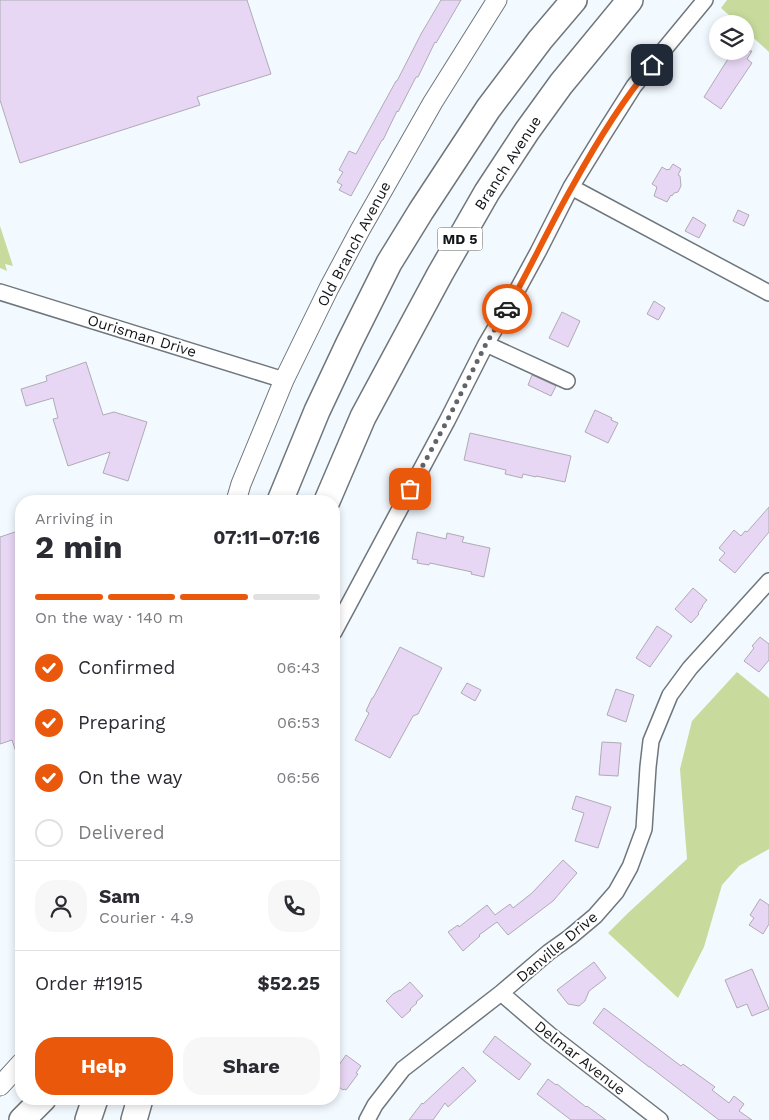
<!DOCTYPE html>
<html lang="en">
<head>
<meta charset="utf-8">
<style>
	body { margin:0; font-family:"Work Sans",sans-serif; background:#f7f7f7; color:#2b2b33; height:100vh; display:flex; flex-direction:column; font-size:19px; white-space:nowrap }
	* { box-sizing:border-box; margin:0 }
	p { font-size:16px; color:#7c7c81 }
	.icon { flex:none; width:28px; height:28px; fill:none; stroke:currentColor; stroke-width:2; stroke-linecap:round; stroke-linejoin:round }
	.map { position:relative; flex:1; overflow:hidden }
	.drawer { position:absolute; left:15px; top:495px; width:325px; height:610px; display:flex; flex-direction:column; background:#fff; border-radius:20px; box-shadow:0 2px 8px #0003 }
	.drawer>* { flex:none }
	.fabs { position:absolute; left:709px; top:15px; display:grid; gap:10px }
	.fabs a { display:grid; place-items:center; width:45px; height:45px; border-radius:50%; background:#fff; box-shadow:0 2px 8px #0003; font-size:25px }
	.pin { position:absolute; display:grid; place-items:center; width:42px; height:42px; color:#fff; margin:-21px; border-radius:10px; box-shadow:0 2px 8px #0006 }
	.courier { position:absolute; display:grid; place-items:center; width:50px; height:50px; margin:-25px; border:4px solid #ea580c; border-radius:50%; background:#fff; color:#222; box-shadow:0 1px 6px #0007 }
	.overview em { font-style:normal; font-weight:700 }
	.overview div { display:flex; flex-direction:column-reverse }
	.overview { display:flex; align-items:center; justify-content:space-between; height:85px; padding:0 20px }
	h1 { font-size:32px; font-weight:700; line-height:38px }
	.bar { display:grid; grid-template-columns:repeat(4,1fr); gap:8px 5px; align-content:center; height:60px; padding:0 20px }
	.bar i { height:6px; border-radius:4px; background:#e1e1e2 }
	.bar .active { background:#ea580c }
	.bar p { grid-column:span 4 }
	.line { display:flex; align-items:center; gap:12px; padding:0 20px; border-top:1px solid #e1e1e2 }
	.line div { flex:1 }
	.round { display:grid; place-items:center; flex:none; width:52px; height:52px; border-radius:20px; background:#f7f7f7 }
	ol { padding:0 20px; list-style:none }
	li { display:flex; align-items:center; gap:15px; height:55px }
	li p { margin-inline-start:auto }
	li .icon { padding:5px; border-radius:50%; background:#ea580c; color:#fff; stroke-width:4 }
	li:last-child { color:#7c7c81 }
	li i { width:28px; height:28px; border:2px solid #e1e1e2; border-radius:50% }
	.primary-button { display:flex; gap:10px; margin-top:auto; padding:10px 20px }
	.primary-button a { flex:1; height:58px; border-radius:20px; background:#ea580c; color:#fff; font-size:20px; font-weight:700; line-height:58px; text-align:center }
	.primary-button a+a { background:#f7f7f7; color:#2b2b33 }
	.map>svg:first-child { display:block }
</style>
</head>
<body>
<div class="map">
<svg width="769" height="1120" viewBox="0 0 769 1120">
	<rect width="100%" height="100%" fill="#f2f9ff"/>
	<!-- green -->
	<path fill="#c8db9d" d="M727,0h42v52l-24,-22v-6h-6l-18,-16z
		M0,226l13,40 -8,-2 2,7 -7,-3z
		M737,672l32,26v151l-30,17 -17,19 -18,62 -26,51 -70,-65 21,-21 58,-53 -7,-90 12,-48z"/>
	<!-- building -->
	<path fill="#e7d6f4" stroke="#b0abb4" d="M0,0h247l24,74 -74,23 3,8 -180,58 -20,-63z
		M441,0h20l-25,43 -1,-1 -17,35h-2l-18,35 -1,-1 -14,29h-1l-31,56 -12,-6 3,-5 -5,-3 6,-10 -4,-2 10,-19 7,3 40,-73h1l24,-47z
		M733,51h19l-5,8 5,4 -31,46 -17,-12z
		M673,164l8,5 -3,6 2,1 1,10 -3,6 -4,1 -2,3 -1,-1 -4,7 -13,-6 3,-9 -5,-3 10,-17 5,3 1,-1 1,1z
		M738,210l11,5 -5,11 -11,-5z
		M693,217l13,8 -7,13 -14,-7z
		M654,301l11,7 -6,11 -1,1 -11,-6z
		M562,312l18,9 -12,26 -19,-9z
		M86,362l17,53 11,-3 33,10 -19,59 -25,-8 7,-21 -42,14 -15,-47 5,-1 -5,-20 -27,8 -5,-17 26,-8 -1,-5z
		M532,375l24,11 -5,10 -23,-11z
		M595,410l17,8 -1,2 7,3 -10,20 -23,-11z
		M470,433l101,23 -6,26 -29,-6v1l-13,-3 -1,4 -17,-4 1,-4 -42,-10z
		M769,507v25l-34,41 -16,-13 6,-7 -6,-5 15,-18 7,6 4,-5 2,1z
		M21,530v231h-2l-7,-21 -12,4v-207z
		M417,532l29,7 1,-6 17,4 -2,5 28,6 -6,29 -13,-3 1,-2 -42,-9 -1,2 -12,-2 1,-3 -6,-1z
		M693,588l14,12 -5,6h1l-5,7 1,1 -8,9 -16,-14z
		M657,626l15,10 -22,31 -14,-9z
		M760,637l9,7v16l-10,12 -15,-11 10,-13 -2,-2z
		M400,647l42,21 -24,46 -5,2 -23,42 -35,-18 14,-27 -3,-2 6,-13h1z
		M467,683l14,7 -6,11 -14,-8z
		M616,689l18,6 -8,27 -19,-7z
		M602,742l19,1 -3,33 -19,-1z
		M576,796l35,11 -13,41 -23,-7 9,-28 -12,-4z
		M563,860l14,13 -24,28 -45,34 -11,-13 -18,13 1,1 -17,15 -15,-19 10,-7 1,2 28,-22 8,10 15,-11 3,4 19,-15z
		M760,899l9,6v19l-6,10 -14,-9 5,-7 -4,-3z
		M594,962l12,16 -17,13 -4,10 -6,5 -11,-2 -11,-14z
		M752,969l17,40 -17,7 -5,-12 -10,4 -12,-28z
		M410,982l13,14 -7,6 1,1 -7,6 1,1 -9,8 -16,-17 7,-7 7,-4v1z
		M604,1008l77,58 2,-2 32,23 -3,3 17,13 5,-7 10,8 -5,7 13,9h-33l-69,-53h-1l-56,-44z
		M495,1036l36,28 -12,16 -36,-28z
		M346,1055l15,11 -5,7 2,1 -12,16 -2,-1 -1,1 -9,-6v-12z
		M463,1067l13,14 -28,26 -3,-4 -12,17h-24l13,-17 1,1z
		M548,1079l8,6 1,-1 29,23 1,-1 19,14h-35l-34,-26z"/>
	<g fill="none" stroke-linecap="round" stroke-linejoin="round">
		<defs>
			<path id="minor" d="M571,187l198,106
				M0,292l284,88
				M486,344l81,37
				M334,632l113,-211 39,-77 27,-46 25,-46 33,-65 32,-52 31,-49 71,-86
				M501,993l49,42 110,85
				M367,1120l8,-15 28,-36 98,-76 48,-41 21,-15 25,-21 21,-24 14,-25 14,-38 4,-62 3,-26 19,-46 20,-27 79,-87"/>
			<path id="tertiary" d="M236,501l5,-17 43,-104 45,-92 31,-58 73,-128 64,-102
				M0,1086l21,-23"/>
			<path id="trunk" d="M280,501l37,-90 32,-68 40,-80 32,-52 67,-102 52,-69 34,-40
				M327,501l36,-84 77,-143 47,-82 40,-61 34,-47 69,-84
				M22,1120l21,-21
				M88,1120l7,-21
				M134,1120l6,-21"/>
		</defs>
		<!-- minor casing -->
		<use href="#minor" stroke="#6f767c" stroke-width="18"/>
		<!-- tertiary casing -->
		<use href="#tertiary" stroke="#6f767c" stroke-width="21"/>
		<!-- trunk casing -->
		<use href="#trunk" stroke="#6f767c" stroke-width="28"/>
		<!-- minor -->
		<use href="#minor" stroke="#fff" stroke-width="15"/>
		<!-- tertiary -->
		<use href="#tertiary" stroke="#fff" stroke-width="19"/>
		<!-- trunk -->
		<use href="#trunk" stroke="#fff" stroke-width="25"/>
	</g>
	<g fill="none" stroke-linecap="round" stroke-linejoin="round">
		<!-- done -->
		<path stroke="#616569" stroke-width="5" stroke-dasharray="0 9" d="M410,489l37,-68 39,-77 21,-35"/>
		<!-- route -->
		<path stroke="#ea580c" stroke-width="6" d="M507,309c23,-40 42,-82 65,-122 23,-42 49,-85 80,-122"/>
	</g>
	<g text-anchor="middle" dominant-baseline="central" stroke-width="4" stroke-linejoin="round" paint-order="stroke">
		<!-- shield labels -->
		<rect fill="#fff" stroke="#5a5c5d" stroke-width="1" x="437.5" y="227.5" width="45" height="23" rx="4"/>
		<g font-size="14" font-weight="bold" fill="#131618">
			<text x="460" y="239">MD 5</text>
		</g>
		<!-- street labels -->
		<g font-size="15" fill="#131618" stroke="#fff">
			<text transform="translate(508 163) rotate(-57)">Branch Avenue</text>
			<text transform="translate(354 244) rotate(-62)">Old Branch Avenue</text>
			<text transform="translate(142 336) rotate(17)">Ourisman Drive</text>
			<text transform="translate(557 947) rotate(-40)">Danville Drive</text>
			<text transform="translate(580 1058) rotate(38)">Delmar Avenue</text>
		</g>
	</g>
</svg>
<div class="fabs">
<a><svg class="icon" aria-label="layers" viewBox="0 0 24 24"><path d="M12 4l9 5-9 5-9-5zM3 14l9 5 9-5"/></svg></a>
</div>
<div class="pin" style="left:410px;top:489px;background:#ea580c"><svg class="icon" aria-label="bag" viewBox="0 0 24 24"><path d="M5 8h14l-1 12H6zM9 8a3 3 0 0 1 6 0"/></svg></div>
<div class="pin" style="left:652px;top:65px;background:#1f2937"><svg class="icon" aria-label="home" viewBox="0 0 24 24"><path d="M3 11l9-7 9 7M6 9v11h12V9"/></svg></div>
<div class="courier" style="left:507px;top:309px"><svg class="icon" aria-label="car" viewBox="0 0 24 24"><path d="M5 17H2v-5l4-1 3-4h7l3 4 3 1v5h-3M9 17h6M6 11h13"/><circle cx="7" cy="17" r="2"/><circle cx="17" cy="17" r="2"/></svg></div>
<section class="drawer">
<div class="overview"><div><h1>2 min</h1><p>Arriving in</p></div><em>07:11–07:16</em></div>
<div class="bar"><i class="active"></i><i class="active"></i><i class="active"></i><i></i><p>On the way · 140 m</p></div>
<ol>
<li><svg class="icon" aria-label="check" viewBox="0 0 24 24"><path d="M5 12l5 5 9-10"/></svg>Confirmed<p>06:43</p></li>
<li><svg class="icon" aria-label="check" viewBox="0 0 24 24"><path d="M5 12l5 5 9-10"/></svg>Preparing<p>06:53</p></li>
<li><svg class="icon" aria-label="check" viewBox="0 0 24 24"><path d="M5 12l5 5 9-10"/></svg>On the way<p>06:56</p></li>
<li><i></i>Delivered</li>
</ol>
<div class="line" style="height:90px"><a class="round"><svg class="icon" aria-label="person" viewBox="0 0 24 24"><circle cx="12" cy="8" r="4"/><path d="M4 21q1-7 8-7t8 7"/></svg></a><div><b>Sam</b><p>Courier · 4.9</p></div><a class="round"><svg class="icon" aria-label="phone" viewBox="0 0 24 24"><path d="M5 4h4l2 5-3 2q2 4 5 5l2-3 5 2v4C11 20 4 13 5 4z"/></svg></a></div>
<div class="line" style="height:65px"><div>Order #1915</div><b>$52.25</b></div>
<div class="primary-button"><a>Help</a><a>Share</a></div>
</section>
</div>
</body>
</html>
